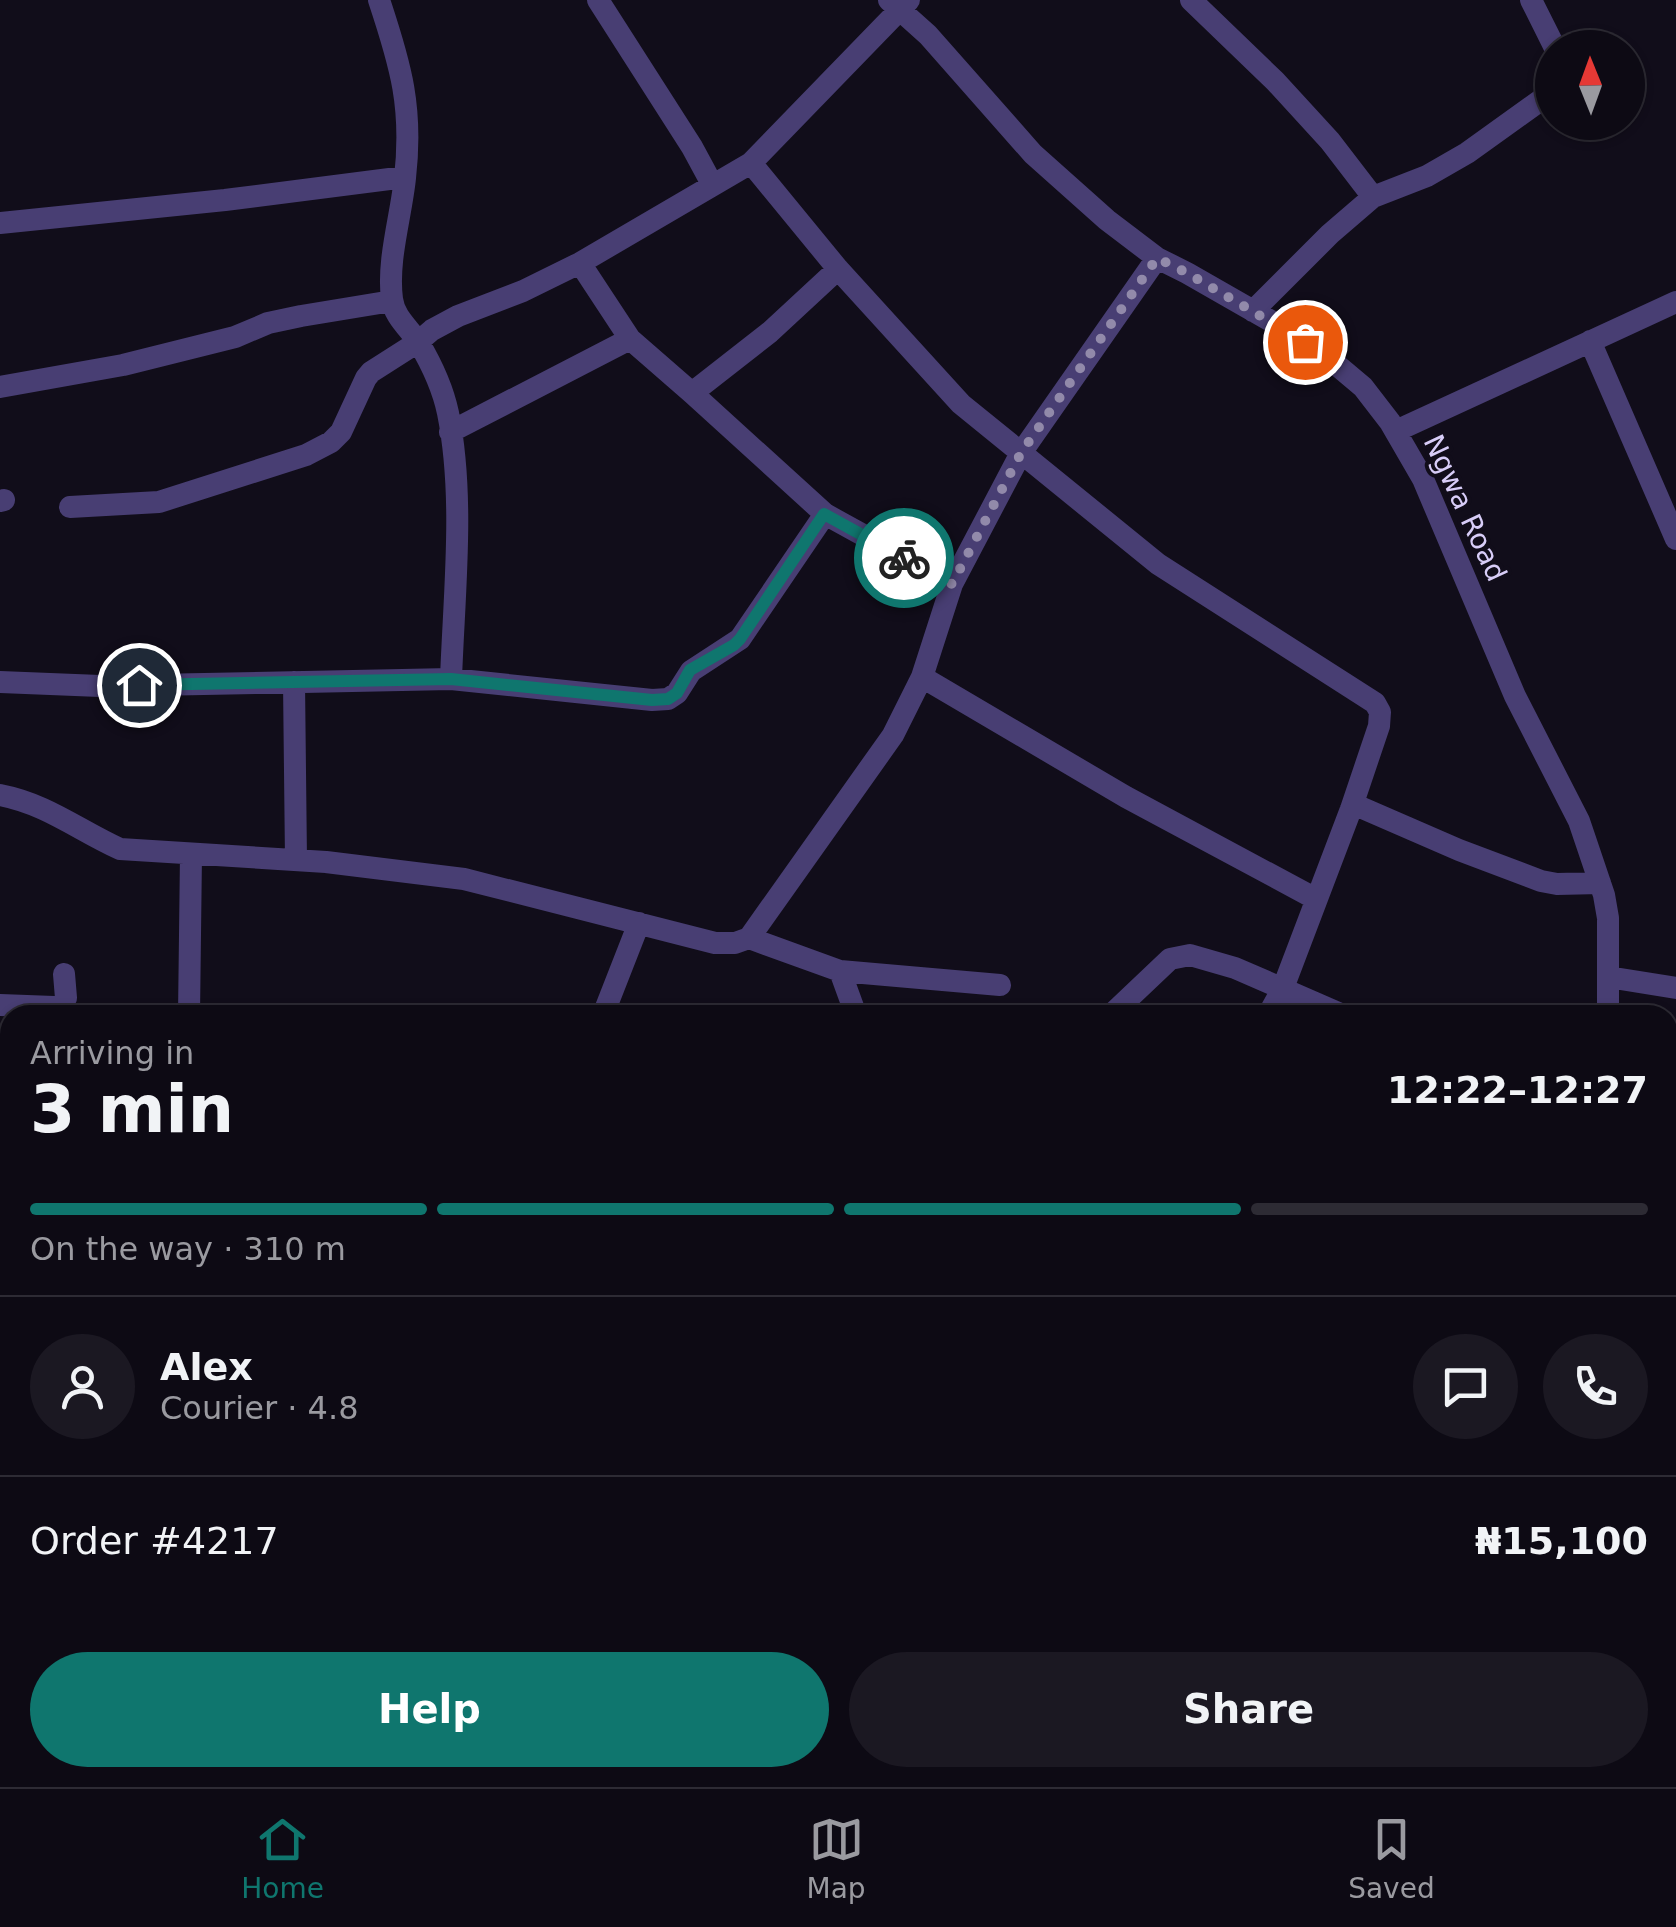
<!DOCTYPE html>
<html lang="en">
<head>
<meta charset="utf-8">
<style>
	body { margin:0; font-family:"DejaVu Sans",sans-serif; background:#1b1822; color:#f1f3f6; height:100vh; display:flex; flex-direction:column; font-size:38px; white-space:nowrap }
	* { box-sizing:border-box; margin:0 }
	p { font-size:32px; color:#9a9aa0 }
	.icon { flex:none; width:55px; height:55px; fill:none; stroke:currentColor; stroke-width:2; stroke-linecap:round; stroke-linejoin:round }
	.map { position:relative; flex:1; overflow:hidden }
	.panel { position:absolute; left:0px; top:1005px; width:1678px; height:782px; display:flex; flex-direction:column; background:#0d0a14; border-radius:30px 30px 0 0; box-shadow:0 2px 8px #0004,0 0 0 2px #2d2b34 }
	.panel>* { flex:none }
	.needle { width:65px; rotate:359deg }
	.fabs { position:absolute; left:1535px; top:30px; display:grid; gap:20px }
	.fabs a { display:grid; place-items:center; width:110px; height:110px; border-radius:50%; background:#0d0a14; box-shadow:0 2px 8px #0004,0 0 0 2px #2d2b34; font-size:50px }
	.pin { position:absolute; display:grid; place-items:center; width:85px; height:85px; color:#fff; margin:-42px; border:5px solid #fff; border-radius:50%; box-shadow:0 2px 10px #0007 }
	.courier { position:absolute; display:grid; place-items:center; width:100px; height:100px; margin:-50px; border:8px solid #0f766e; border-radius:50%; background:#fff; color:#222; box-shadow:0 2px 12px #0007 }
	.overview em { font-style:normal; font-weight:600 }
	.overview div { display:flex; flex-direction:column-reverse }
	.overview { display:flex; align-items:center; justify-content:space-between; height:170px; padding:0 30px }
	h1 { font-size:65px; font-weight:600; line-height:75px }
	.bar { display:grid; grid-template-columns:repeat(4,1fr); gap:15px 10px; align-content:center; height:120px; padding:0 30px }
	.bar i { height:12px; border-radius:8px; background:#2d2b34 }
	.bar .active { background:#0f766e }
	.bar p { grid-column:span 4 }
	.line { display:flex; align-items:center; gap:25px; padding:0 30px; border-top:2px solid #2d2b34 }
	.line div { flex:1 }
	.round { display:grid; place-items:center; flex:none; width:105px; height:105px; border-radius:52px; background:#1b1822 }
	.action { display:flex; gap:20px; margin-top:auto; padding:20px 30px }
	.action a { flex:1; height:115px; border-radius:60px; background:#0f766e; color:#fff; font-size:40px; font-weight:600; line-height:115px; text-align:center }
	.action a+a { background:#1b1822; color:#f1f3f6 }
	.tabs { display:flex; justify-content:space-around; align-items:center; height:140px; border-top:2px solid #2d2b34; background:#0d0a14; font-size:28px; color:#9a9aa0 }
	.tabs a { display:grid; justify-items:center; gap:5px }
	.tabs .active { color:#0f766e }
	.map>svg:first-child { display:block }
</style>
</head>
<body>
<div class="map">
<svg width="1676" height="1787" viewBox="0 0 1676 1787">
	<rect width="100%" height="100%" fill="#110d1a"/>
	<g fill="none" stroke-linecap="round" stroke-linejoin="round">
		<!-- minor -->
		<path stroke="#483e73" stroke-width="22" d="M379,0c22,66 34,108 26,178 -4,39 -18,82 -13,121 2,18 18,30 27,44 13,22 24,46 29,70 17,85 6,180 3,266
			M598,0l94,147 20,37
			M889,0l39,35 105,119 74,66 50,38 30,15 98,56 40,26 38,32 27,35 33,57 92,217 64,125 25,74 4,23v97
			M1191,0l84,81 55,60 43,56
			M1531,0l24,48
			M751,163l87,106 123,135 197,160 217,139 5,9 -1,14 -28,83 -68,179 -15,27
			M0,223l225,-23 180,-23
			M580,263l50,76 62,54 133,121 127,70
			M1253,311l77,-77 43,-37 54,-21 40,-23 85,-61
			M1590,341l86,198
			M0,387l123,-22 112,-28 33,-14 33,-7 91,-15
			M692,393l78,-61 68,-63
			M1396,431l280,-129
			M450,432l180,-93
			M0,501l4,-1
			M70,507l89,-5 147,-47 25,-13 10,-10 25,-54 5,-6 47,-30 14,-12 26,-14 65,-25 57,-28 171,-100 158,-163
			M922,677l204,120 190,102
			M0,682l100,4 351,-7 201,21 16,-1 9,-6 14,-22 49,-32 85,-125
			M294,682l2,178
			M0,795c47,9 78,35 120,54l206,13 138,17 251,64h20l14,-5 144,-203 29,-58 30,-93 69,-131 136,-195
			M1351,809l9,-2 99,43 82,31 16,3 43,-1
			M749,938l91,33 160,14
			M840,971l16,44
			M1608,977l68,11
			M0,1005l54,2 8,-2 4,-7 -2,-24
			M189,1015l2,-161
			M603,1015l36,-92
			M1111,1015l59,-56 20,-4 45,13 108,47
			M1668,1267l8,1
			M0,1283h10
			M1668,1445l8,1
			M0,1585l10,-3
			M1668,1636h8
			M0,1756l10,-2
			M522,1778l3,9
			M607,1778l3,9
			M1019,1778l76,5
			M1219,1778v9
			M1423,1778l1,9
			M1665,1778l11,1
			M649,1787l6,-9
			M868,1787l12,-9
			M1617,1787v-9"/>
	</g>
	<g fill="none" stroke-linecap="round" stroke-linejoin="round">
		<!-- done -->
		<path stroke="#928aaa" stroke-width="10" stroke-dasharray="0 18" d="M904,558l48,26 69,-131 136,-195 30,15 118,69"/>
		<!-- route -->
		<path stroke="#0f766e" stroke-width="12" d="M139,685l312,-6 201,21 16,-1 9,-6 13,-23 44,-25 6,-6 84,-125 80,44"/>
	</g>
	<g text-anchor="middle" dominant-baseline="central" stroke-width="8" stroke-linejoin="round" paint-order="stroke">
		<!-- street labels -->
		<g font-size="28" fill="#d8cdf8" stroke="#110d1a">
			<text transform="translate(1465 508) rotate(65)">Ngwa Road</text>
		</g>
	</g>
</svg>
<div class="fabs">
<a><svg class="needle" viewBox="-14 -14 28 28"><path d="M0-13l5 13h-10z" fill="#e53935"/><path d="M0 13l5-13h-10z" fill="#9a9aa0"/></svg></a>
</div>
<div class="pin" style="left:1305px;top:342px;background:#ea580c"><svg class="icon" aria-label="bag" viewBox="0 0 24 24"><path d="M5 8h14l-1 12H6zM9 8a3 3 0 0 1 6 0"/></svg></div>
<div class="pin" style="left:139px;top:685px;background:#1f2937"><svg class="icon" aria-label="home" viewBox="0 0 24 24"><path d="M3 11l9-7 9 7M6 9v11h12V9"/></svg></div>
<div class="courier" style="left:904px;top:558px"><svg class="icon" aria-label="bike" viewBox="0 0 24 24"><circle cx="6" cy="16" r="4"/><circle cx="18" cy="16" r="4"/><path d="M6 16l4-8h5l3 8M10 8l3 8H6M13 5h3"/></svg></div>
<section class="panel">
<div class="overview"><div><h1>3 min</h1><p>Arriving in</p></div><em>12:22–12:27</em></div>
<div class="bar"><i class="active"></i><i class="active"></i><i class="active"></i><i></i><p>On the way · 310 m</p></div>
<div class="line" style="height:180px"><a class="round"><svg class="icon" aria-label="person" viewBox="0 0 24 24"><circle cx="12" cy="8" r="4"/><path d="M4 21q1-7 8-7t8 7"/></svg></a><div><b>Alex</b><p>Courier · 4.8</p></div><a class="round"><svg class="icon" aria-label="chat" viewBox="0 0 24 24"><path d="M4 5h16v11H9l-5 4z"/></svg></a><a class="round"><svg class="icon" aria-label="phone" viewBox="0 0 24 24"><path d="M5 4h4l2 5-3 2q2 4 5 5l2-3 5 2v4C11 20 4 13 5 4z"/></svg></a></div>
<div class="line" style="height:130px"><div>Order #4217</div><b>₦15,100</b></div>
<div class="action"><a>Help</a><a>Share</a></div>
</section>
</div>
<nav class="tabs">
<a class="active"><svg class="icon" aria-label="home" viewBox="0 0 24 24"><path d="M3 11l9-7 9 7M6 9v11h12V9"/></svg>Home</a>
<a><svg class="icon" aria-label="map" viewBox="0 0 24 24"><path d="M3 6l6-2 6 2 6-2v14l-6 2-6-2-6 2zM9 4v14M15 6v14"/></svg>Map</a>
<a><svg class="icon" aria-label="saved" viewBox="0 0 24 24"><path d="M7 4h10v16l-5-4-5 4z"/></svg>Saved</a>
</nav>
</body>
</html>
